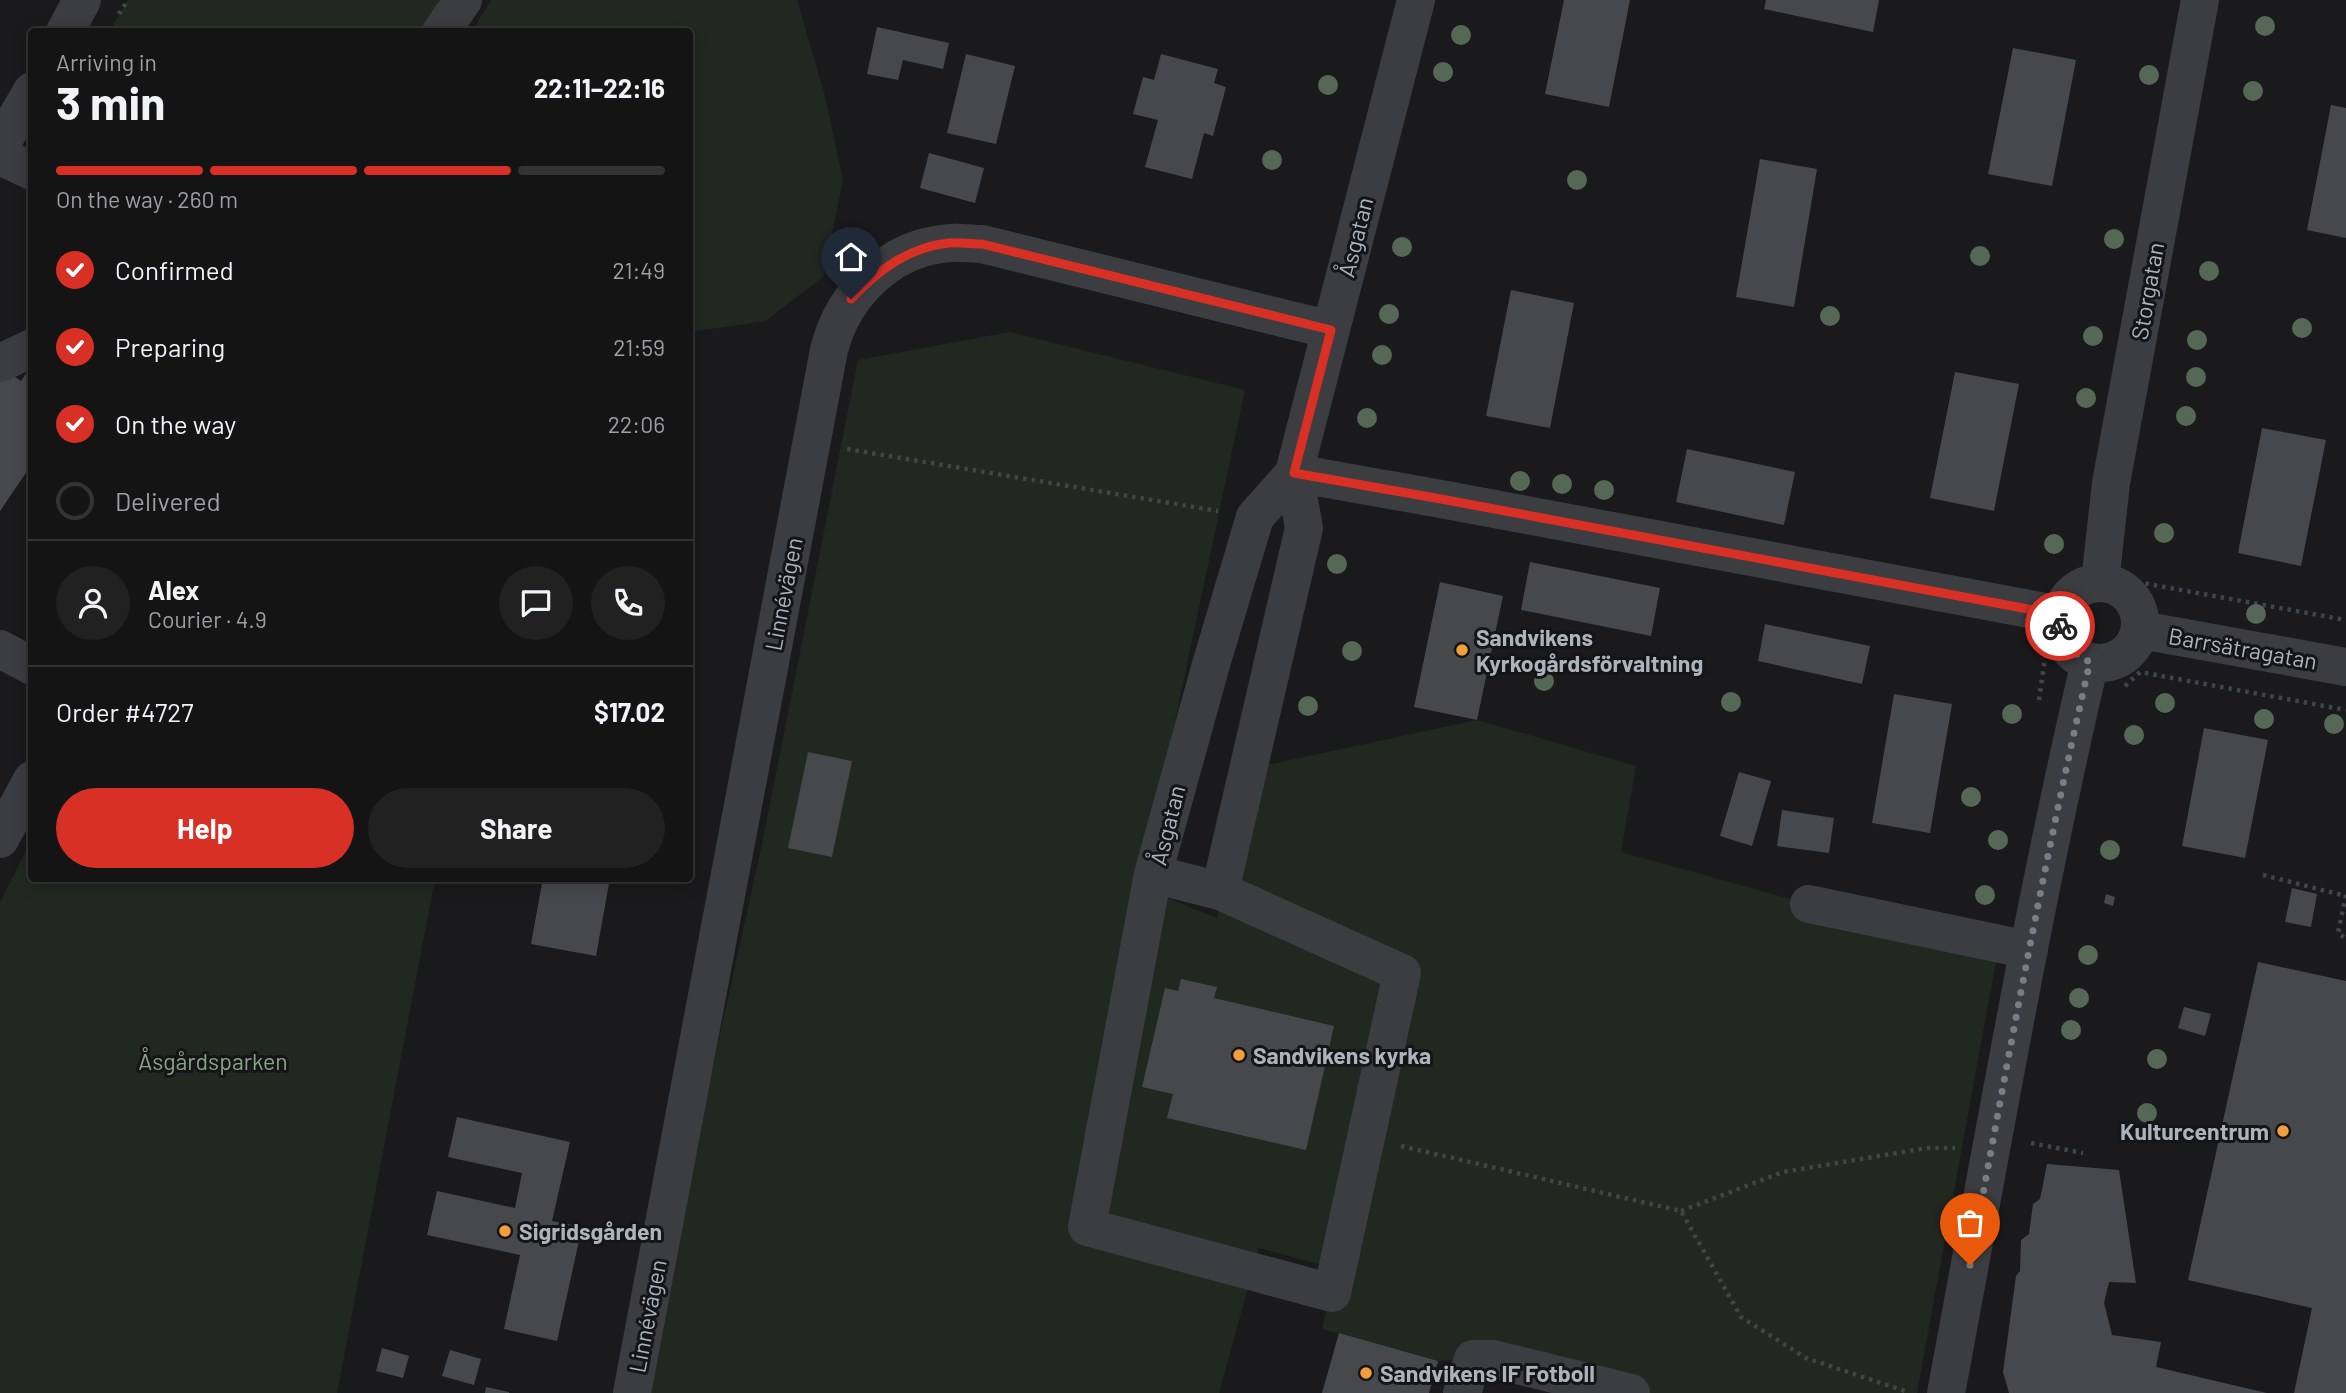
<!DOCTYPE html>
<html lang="en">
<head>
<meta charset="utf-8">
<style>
	body { margin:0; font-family:Barlow,sans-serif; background:#212122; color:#f1f3f6; height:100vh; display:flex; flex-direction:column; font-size:26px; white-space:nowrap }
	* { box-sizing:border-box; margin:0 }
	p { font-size:23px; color:#9d9ea0 }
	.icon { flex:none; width:38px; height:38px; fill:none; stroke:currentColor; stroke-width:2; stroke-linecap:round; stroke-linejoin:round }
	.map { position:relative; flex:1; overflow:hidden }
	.details { position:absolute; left:28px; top:28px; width:665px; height:854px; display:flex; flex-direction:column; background:#141415; border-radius:7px; box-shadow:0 4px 18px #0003,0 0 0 2px #333334 }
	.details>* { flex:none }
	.pin { position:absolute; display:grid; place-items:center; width:60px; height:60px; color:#fff; margin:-72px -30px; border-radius:50% 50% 50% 0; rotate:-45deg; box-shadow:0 0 7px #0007 }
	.pin .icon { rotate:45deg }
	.courier { position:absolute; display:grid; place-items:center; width:70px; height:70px; margin:-35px; border:5px solid #d93025; border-radius:50%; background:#fff; color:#222; box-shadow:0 2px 9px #0007 }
	.overview em { font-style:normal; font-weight:700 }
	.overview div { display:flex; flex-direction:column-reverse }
	.overview { display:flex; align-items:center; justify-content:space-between; height:119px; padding:0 28px }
	h1 { font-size:46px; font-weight:700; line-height:52px }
	.bar { display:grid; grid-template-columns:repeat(4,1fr); gap:10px 7px; align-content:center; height:84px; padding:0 28px }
	.bar i { height:9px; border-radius:5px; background:#333334 }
	.bar .on { background:#d93025 }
	.bar p { grid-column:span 4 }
	.line { display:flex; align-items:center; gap:18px; padding:0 28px; border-top:2px solid #333334 }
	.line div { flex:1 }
	.round { display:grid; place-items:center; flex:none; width:74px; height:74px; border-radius:37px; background:#212122 }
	ol { padding:0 28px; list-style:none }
	li { display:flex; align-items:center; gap:21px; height:77px }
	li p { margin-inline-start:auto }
	li .icon { padding:7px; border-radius:50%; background:#d93025; color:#fff; stroke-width:4 }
	li:last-child { color:#9d9ea0 }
	li i { width:38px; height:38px; border:4px solid #333334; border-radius:50% }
	.action { display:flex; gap:14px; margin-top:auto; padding:14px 28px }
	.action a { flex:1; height:80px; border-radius:42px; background:#d93025; color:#fff; font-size:28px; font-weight:700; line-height:80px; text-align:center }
	.action a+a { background:#212122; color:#f1f3f6 }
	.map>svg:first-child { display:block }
</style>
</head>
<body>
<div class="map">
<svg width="2346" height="1393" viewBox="0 0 2346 1393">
	<rect width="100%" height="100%" fill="#1a1a1c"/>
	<!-- green -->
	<path fill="#202820" d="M128,0h335l-22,31 -332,1z
		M491,0h306l27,92 19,88 -20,97 -58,44 -75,11v-300l-218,-1z
		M1010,332l235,58 -105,497 77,31 45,-152 215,-46 159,46 -15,86 188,52 190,41 -82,448h-286l-158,-34 -35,2 -116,-32 15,-60 -78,-21 -40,145h-578l121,-549 96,-484z
		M31,841l1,37 403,1 -98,514h-337v-490z"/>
	<!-- building -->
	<path fill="#47484c" d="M1564,0h66l-21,107 -64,-13z
		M1766,0h113l-6,32 -109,-23z
		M877,27l72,16 -6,26 -40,-9 -5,20 -31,-6z
		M2013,48l63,12 -24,126 -64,-12z
		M966,54l49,12 -19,78 -49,-11z
		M1161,54l57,15 -4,14 12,4 -13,49 -9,-3 -12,46 -47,-12 13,-47 -25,-6 10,-37 11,3z
		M2331,105l15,3v130l-39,-8z
		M929,153l55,15 -9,35 -55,-15z
		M1760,159l57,10 -23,138 -58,-10z
		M1511,290l63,13 -24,125 -64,-12z
		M32,365v99l-32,47v-144l21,14z
		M1955,372l64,12 -25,127 -64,-13z
		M2262,428l64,12 -25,126 -63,-13z
		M1687,449l108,23 -11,53 -108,-23z
		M1530,562l130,26 -9,48 -130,-26z
		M1440,582l63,14 -26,124 -63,-13z
		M1765,624l105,22 -8,38 -104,-23z
		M1894,694l58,10 -22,129 -58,-10z
		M2204,728l64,12 -23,118 -63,-12z
		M808,752l44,9 -20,96 -44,-9z
		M1739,772l32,9 -19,65 -32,-10z
		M1782,810l52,8 -5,35 -52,-7z
		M543,878h67l-14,78 -65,-12z
		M2292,888l25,6 -6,33 -26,-5z
		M2106,894l9,3 -2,9 -9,-3z
		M2258,962l88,19v412h-52l18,-85 -124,-28z
		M1181,979l36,8 -3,11 120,28 -28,124 -139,-32 6,-24 -31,-7 23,-99 13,3z
		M2184,1007l27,7 -6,22 -27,-8z
		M457,1117l113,25 -18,79 30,6 -25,114 -53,-12 16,-74 -93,-20 10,-44 78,17 7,-35 -74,-16z
		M2047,1164l72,6 17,113 -27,-1 -5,21 8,32 49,7 -5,25 111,26h-258l-6,-21 13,-96 4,-5 1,-31 8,-6 4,-30 7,-5z
		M1339,1333l99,28 -9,32h-107z
		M382,1348l27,8 -6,22 -27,-7z
		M450,1350l31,9 -7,26 -32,-9z
		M486,1387l23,5v1h-24z"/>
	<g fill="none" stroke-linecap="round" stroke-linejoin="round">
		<!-- path -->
		<path stroke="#414448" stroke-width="4.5" stroke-dasharray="3.5 5" stroke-linecap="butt" d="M119,14l9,-14
			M847,449l371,62
			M2137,582l209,38
			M2125,686l15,-14 206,38
			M2039,700l7,-50
			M2263,875l83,21
			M2346,895l-8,38 8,6
			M2031,1143l52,10
			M1401,1146l280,65 60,106 65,41 102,34
			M1681,1211l102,-39 144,-24h28"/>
		<!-- minor -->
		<path stroke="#3b3d41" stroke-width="38" d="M65,32l17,-32
			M441,32l22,-32
			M0,146l32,-55
			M0,156l32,15
			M0,363l32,-15
			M1294,473l10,55 -84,363 -67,-17 57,-206 45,-151 39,-44 122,-473
			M1294,473l147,26 620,116
			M2100,582l11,-99 89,-483
			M2060 623a40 40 0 1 1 80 0a40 40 0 1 1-80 0Z
			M2141,630l205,37
			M0,649l32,17
			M0,839l32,-59
			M1153,874l-66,353 245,66 70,-320 -182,-82
			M1809,904l220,46
			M632,1393l197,-1043c14,-56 61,-103 121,-107 10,-1 22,1 32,1l349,86
			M1462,1393l11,-34h20l138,34
			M1946,1393c46,-244 87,-489 144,-731"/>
	</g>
	<!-- trees -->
	<g fill="#556755">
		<circle cx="2265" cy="26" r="10"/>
		<circle cx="1461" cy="35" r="10"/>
		<circle cx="1443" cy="72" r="10"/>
		<circle cx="2149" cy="75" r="10"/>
		<circle cx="1328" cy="85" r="10"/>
		<circle cx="2253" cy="91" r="10"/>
		<circle cx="1272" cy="160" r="10"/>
		<circle cx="1577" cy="180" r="10"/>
		<circle cx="2114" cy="239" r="10"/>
		<circle cx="1402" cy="247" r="10"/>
		<circle cx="1980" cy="256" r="10"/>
		<circle cx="2209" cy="271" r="10"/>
		<circle cx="1389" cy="314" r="10"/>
		<circle cx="1830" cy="316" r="10"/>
		<circle cx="2302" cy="328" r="10"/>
		<circle cx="2093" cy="336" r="10"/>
		<circle cx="2197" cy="340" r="10"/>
		<circle cx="1382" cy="355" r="10"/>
		<circle cx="2196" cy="377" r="10"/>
		<circle cx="2086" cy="398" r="10"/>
		<circle cx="2186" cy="416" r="10"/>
		<circle cx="1367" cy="418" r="10"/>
		<circle cx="1520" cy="481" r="10"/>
		<circle cx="1562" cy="484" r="10"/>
		<circle cx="1604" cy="490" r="10"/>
		<circle cx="2164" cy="533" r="10"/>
		<circle cx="2054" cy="544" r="10"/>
		<circle cx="1337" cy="564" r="10"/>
		<circle cx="2256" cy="614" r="10"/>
		<circle cx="1352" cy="651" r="10"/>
		<circle cx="1544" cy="681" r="10"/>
		<circle cx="1731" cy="702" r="10"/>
		<circle cx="2165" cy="703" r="10"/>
		<circle cx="1308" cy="706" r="10"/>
		<circle cx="2012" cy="714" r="10"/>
		<circle cx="2264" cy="719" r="10"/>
		<circle cx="2334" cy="724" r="10"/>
		<circle cx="2134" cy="735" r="10"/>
		<circle cx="1971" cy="797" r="10"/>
		<circle cx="1998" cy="840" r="10"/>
		<circle cx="2110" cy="850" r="10"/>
		<circle cx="1985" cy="895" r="10"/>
		<circle cx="2088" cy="955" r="10"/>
		<circle cx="2079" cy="998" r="10"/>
		<circle cx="2071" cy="1030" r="10"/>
		<circle cx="2157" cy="1059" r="10"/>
		<circle cx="2147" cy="1113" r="10"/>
	</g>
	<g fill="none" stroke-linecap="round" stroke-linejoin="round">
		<!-- done -->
		<path stroke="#7a7d84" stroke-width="7" stroke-dasharray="0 12.6" d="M1970,1265c37,-202 74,-403 120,-603 -17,-8 -26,-17 -30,-36"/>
		<!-- route -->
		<path stroke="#d93025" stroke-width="9" d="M851,299c27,-29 58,-52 98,-56 11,-1 23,1 33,1l349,86 -37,143 147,26 619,116v11"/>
	</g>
	<!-- markers -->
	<g fill="#f19e3d" stroke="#151517" stroke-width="2.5">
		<circle cx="1462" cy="650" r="7"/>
		<circle cx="1239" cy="1055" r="7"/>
		<circle cx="2283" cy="1131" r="7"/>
		<circle cx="505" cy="1231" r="7"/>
		<circle cx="1366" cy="1373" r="7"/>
	</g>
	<g text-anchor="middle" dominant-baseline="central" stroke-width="6" stroke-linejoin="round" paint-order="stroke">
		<!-- street labels -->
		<g font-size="23" fill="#adb3bc" stroke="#151517">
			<text transform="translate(1355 237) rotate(-76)">Åsgatan</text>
			<text transform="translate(2147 291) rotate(-80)">Storgatan</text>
			<text transform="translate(783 594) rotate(-79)">Linnévägen</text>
			<text transform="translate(2243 648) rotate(10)">Barrsätragatan</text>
			<text transform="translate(1167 825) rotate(-76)">Åsgatan</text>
			<text transform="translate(647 1316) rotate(-79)">Linnévägen</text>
		</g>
		<!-- poi labels -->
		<g font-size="23" font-weight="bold" fill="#adb3bc" stroke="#151517" text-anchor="start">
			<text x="1476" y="637">Sandvikens<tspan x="1476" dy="26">Kyrkogårdsförvaltning</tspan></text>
			<text x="1253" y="1055">Sandvikens kyrka</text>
			<text x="2269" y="1131" text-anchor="end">Kulturcentrum</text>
			<text x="519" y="1231">Sigridsgården</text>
			<text x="1380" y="1373">Sandvikens IF Fotboll</text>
		</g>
		<!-- park labels -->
		<g font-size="23" fill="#86a684" stroke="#151517">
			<text x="213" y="1061">Åsgårdsparken</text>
		</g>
	</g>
</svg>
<div class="pin" style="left:1970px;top:1265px;background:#ea580c"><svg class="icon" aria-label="bag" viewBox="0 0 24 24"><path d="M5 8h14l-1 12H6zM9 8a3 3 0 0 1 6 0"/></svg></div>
<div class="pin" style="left:851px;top:299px;background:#1f2937"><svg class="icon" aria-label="home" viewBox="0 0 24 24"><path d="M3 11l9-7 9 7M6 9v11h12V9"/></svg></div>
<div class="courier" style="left:2060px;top:626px"><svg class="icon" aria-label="bike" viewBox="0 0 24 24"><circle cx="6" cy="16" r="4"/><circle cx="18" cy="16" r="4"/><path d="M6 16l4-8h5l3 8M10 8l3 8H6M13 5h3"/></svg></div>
<section class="details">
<div class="overview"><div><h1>3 min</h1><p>Arriving in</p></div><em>22:11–22:16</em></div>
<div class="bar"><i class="on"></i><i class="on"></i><i class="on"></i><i></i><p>On the way · 260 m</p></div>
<ol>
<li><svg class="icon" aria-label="check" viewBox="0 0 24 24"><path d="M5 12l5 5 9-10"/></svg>Confirmed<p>21:49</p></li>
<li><svg class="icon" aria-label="check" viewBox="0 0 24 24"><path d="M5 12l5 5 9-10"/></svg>Preparing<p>21:59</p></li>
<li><svg class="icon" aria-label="check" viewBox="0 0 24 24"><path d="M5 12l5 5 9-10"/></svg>On the way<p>22:06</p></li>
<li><i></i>Delivered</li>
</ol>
<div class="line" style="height:126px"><a class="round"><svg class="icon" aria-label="person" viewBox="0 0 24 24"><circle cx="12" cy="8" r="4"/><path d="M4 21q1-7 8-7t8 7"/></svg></a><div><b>Alex</b><p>Courier · 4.9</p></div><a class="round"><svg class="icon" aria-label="chat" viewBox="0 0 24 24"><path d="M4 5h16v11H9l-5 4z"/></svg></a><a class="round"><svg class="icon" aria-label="phone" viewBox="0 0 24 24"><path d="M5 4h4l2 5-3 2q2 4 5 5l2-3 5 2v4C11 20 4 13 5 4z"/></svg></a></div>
<div class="line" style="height:91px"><div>Order #4727</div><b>$17.02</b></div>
<div class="action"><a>Help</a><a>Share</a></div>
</section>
</div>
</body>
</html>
